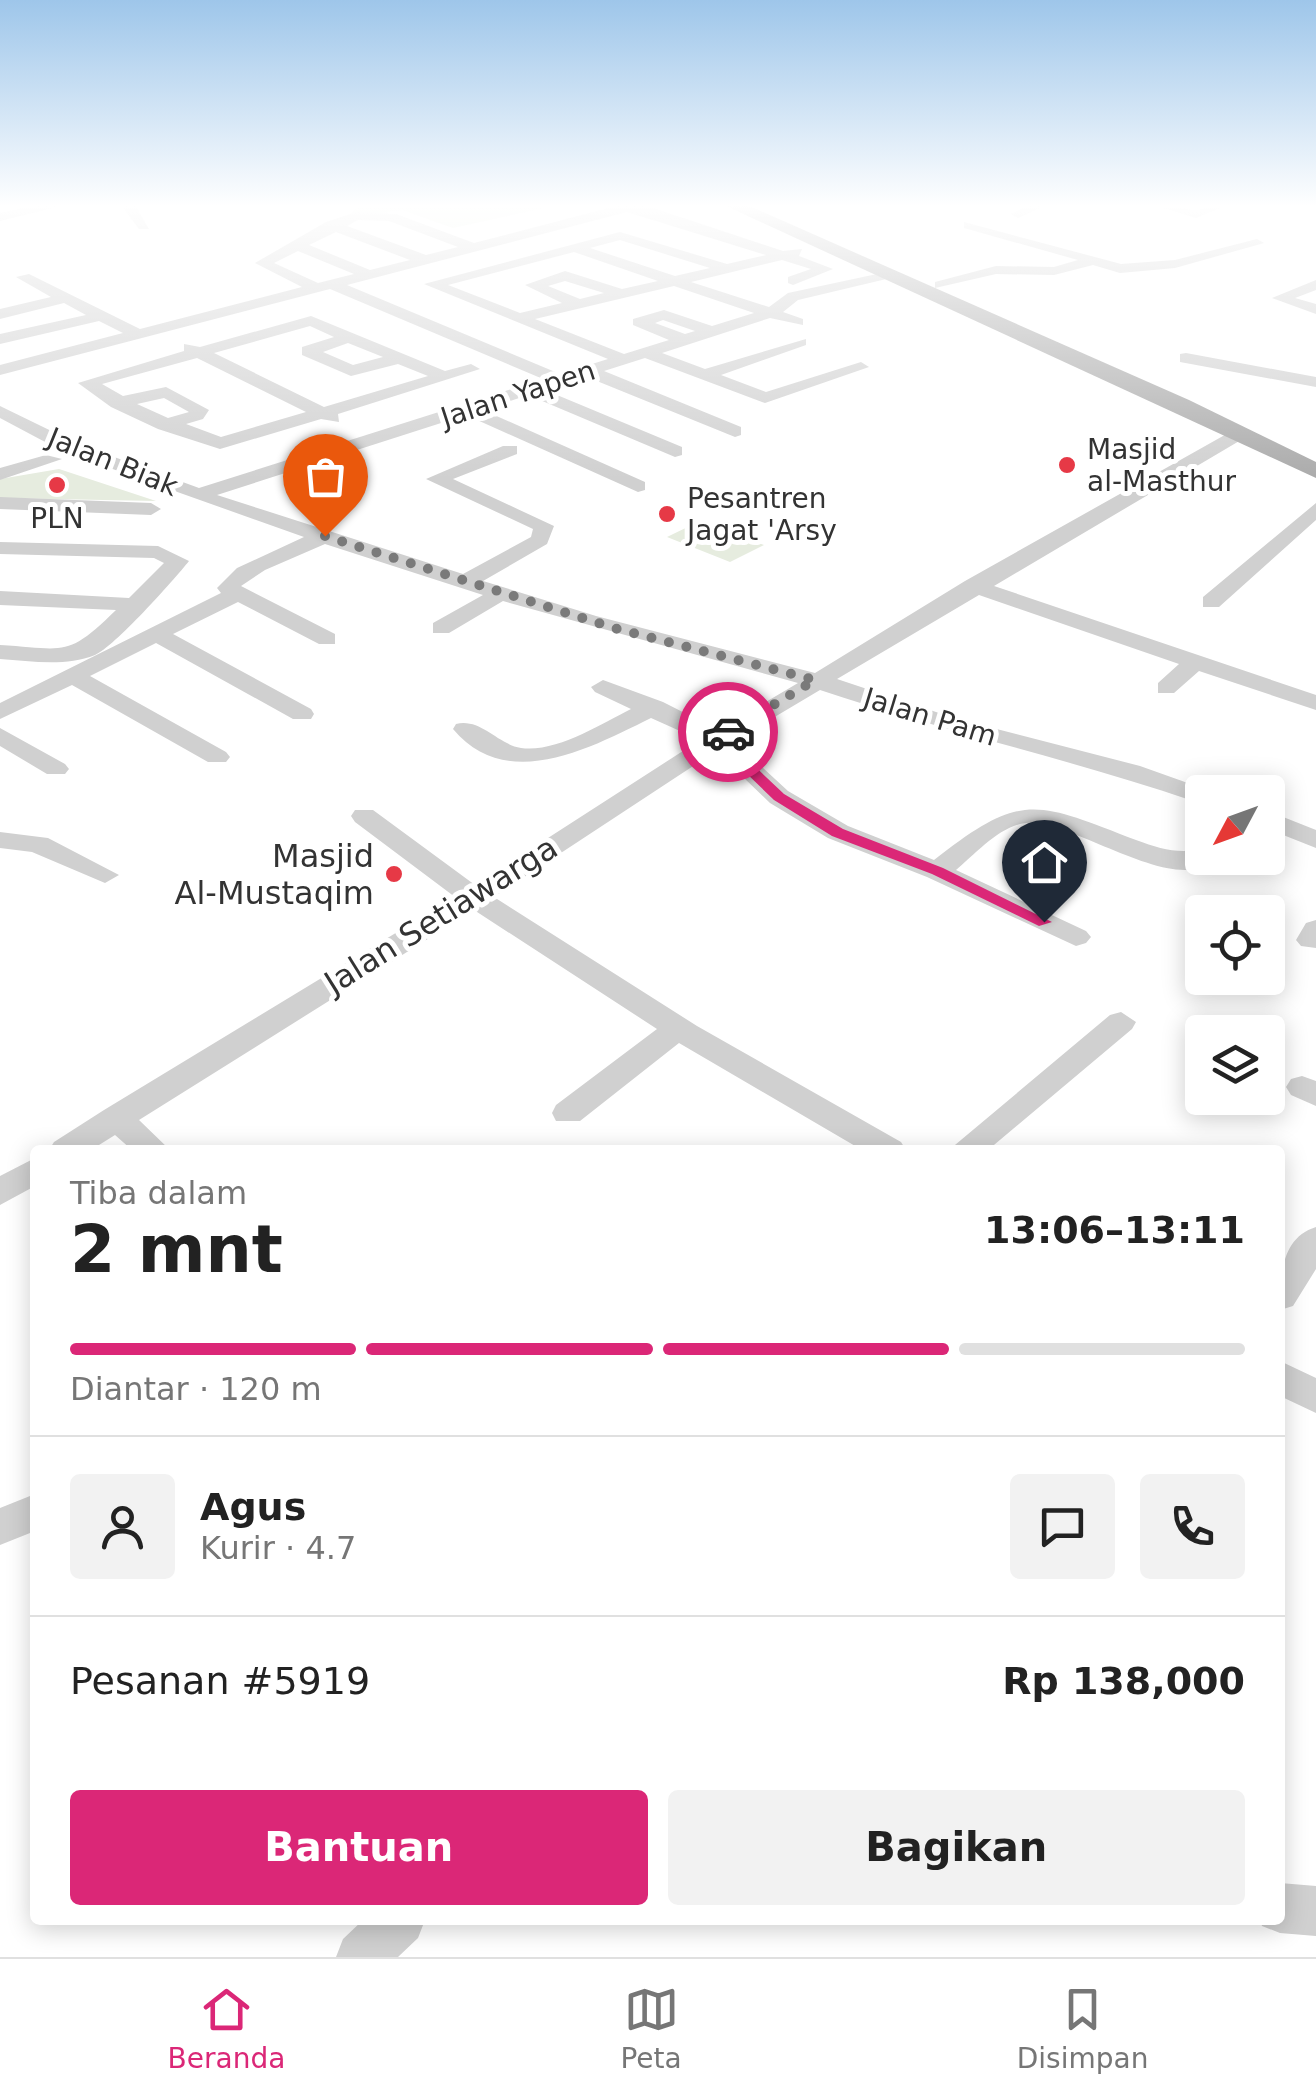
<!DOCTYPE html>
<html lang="id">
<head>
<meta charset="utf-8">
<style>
	body { margin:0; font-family:"DejaVu Sans",sans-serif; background:#f2f2f2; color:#222; height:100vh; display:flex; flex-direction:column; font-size:38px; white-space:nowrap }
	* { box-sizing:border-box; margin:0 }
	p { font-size:32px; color:#767676 }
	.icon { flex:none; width:55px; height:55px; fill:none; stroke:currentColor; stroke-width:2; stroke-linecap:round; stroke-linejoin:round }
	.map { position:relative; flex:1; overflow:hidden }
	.panel { position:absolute; left:30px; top:1145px; width:1255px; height:780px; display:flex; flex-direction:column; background:#fff; border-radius:10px; box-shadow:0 5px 25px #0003 }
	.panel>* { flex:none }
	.needle { width:65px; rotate:229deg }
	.tools { position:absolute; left:1185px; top:775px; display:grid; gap:20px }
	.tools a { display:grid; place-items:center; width:100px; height:100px; border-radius:10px; background:#fff; box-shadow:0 5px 25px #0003; font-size:50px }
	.pin { position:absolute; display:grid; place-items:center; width:85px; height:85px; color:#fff; margin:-102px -42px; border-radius:50% 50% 50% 0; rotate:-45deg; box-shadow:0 0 10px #0007 }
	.pin .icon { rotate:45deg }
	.courier { position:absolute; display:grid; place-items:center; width:100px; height:100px; margin:-50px; border:8px solid #db2777; border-radius:50%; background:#fff; color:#222; box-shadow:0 2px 12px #0007 }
	.summary em { font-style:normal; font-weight:800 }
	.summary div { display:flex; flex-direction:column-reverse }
	.summary { display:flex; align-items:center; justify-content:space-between; height:170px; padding:0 40px }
	h1 { font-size:65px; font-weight:800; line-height:75px }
	.bar { display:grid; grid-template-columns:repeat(4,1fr); gap:15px 10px; align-content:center; height:120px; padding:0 40px }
	.bar i { height:12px; border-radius:8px; background:#e0e0e0 }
	.bar .selected { background:#db2777 }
	.bar p { grid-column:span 4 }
	.line { display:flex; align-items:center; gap:25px; padding:0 40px; border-top:2px solid #e0e0e0 }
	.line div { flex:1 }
	.round { display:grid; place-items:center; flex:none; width:105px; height:105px; border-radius:10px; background:#f2f2f2 }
	.action { display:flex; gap:20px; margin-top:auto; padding:20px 40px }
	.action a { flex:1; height:115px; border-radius:10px; background:#db2777; color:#fff; font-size:40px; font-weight:800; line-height:115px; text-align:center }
	.action a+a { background:#f2f2f2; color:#222 }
	.tab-bar { display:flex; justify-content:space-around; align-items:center; height:140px; border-top:2px solid #e0e0e0; background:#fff; font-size:28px; color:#767676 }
	.tab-bar a { display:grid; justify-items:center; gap:5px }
	.tab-bar .selected { color:#db2777 }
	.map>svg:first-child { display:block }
</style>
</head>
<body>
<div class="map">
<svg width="1316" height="1957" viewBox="0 0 1316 1957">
	<rect width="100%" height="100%" fill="#fff"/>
	<!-- green -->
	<path fill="#e6ecdf" d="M359,205h199l-105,23 -51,-18 -56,8z
		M59,469l97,32 -156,-3v-19z
		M700,521l64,24 -34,17 -63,-25z"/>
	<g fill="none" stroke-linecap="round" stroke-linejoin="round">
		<!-- minor -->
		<path fill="#d0d0d0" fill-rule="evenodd" d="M36,205h29l-65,16v-8z
			M121,205h14l14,24h-10z
			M620,205h24l139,46 19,-2 -3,7 34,13 -40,16 -5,-2v-6l23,-8 -29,-9 -91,22 78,25 19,-14 103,-22 8,5 -101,24 -15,12 20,7v6l-33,-7 -108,35 43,16 101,-30v6l-85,30 45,17 95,-30 8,5 -104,36 -120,-45 -41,13 137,56v8l-6,2 -148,-60 -42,13 137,57v8l-7,2 -147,-62 -45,15 162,72v8l-7,2 -172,-77 -249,80 246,79 68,-37 2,-8 -107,-50 77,-33h14v8l-64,25 101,47 -7,18 -64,37 113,35 219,57 150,-92 274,-154 9,6 -2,4 -252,149 322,109v15l-117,-39 -25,22h-16v-10l21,-19 -200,-69 -142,84 117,39 186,48 73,26h-11v11l-9,-2c-123,-42 -250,-70 -373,-111l-86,51 54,50 60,35 86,34c88,-69 101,-59 202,-20 24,9 42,14 66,9v9h13c-36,42 -142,-39 -189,-35 -25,2 -51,31 -70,47l130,61 5,6 -5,6 -10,3 -149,-69 -99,-39 -58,-35 -54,-52 -222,146 203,129 204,116 5,8h-44l-183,-107 -99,78h-24l-4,-8 4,-8 101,-76 -183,-119 -335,210 31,30h-38l-17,-15 -24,15h-42l5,-8 50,-32 351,-213 -100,-75 -4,-6 4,-6h18l102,75 225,-145 -49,-22c-59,29 -144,76 -198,11l3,-5c25,-6 41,20 65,24 35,5 80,-24 110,-39l-36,-17 -4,-5 12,-7 60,22 55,28 80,-47 -295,-82 -54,32h-16v-10l50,-28 -158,-51 -60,26 -24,16 94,48v10h-16l-81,-42 -65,32 138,75 3,5 -3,5h-18l-137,-76 -66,33 136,76 4,5 -4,5h-18l-136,-77 -72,34v-16l221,-110 -4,-5 20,-20 67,-31 -242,-86 -62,-33v-12l76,37 123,45 344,-109 -213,-90 -330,86v-10l123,-32 -24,-12 -99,23v-10l86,-19 -22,-12 -64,16v-10l51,-12 -35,-20 13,-3 111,55 162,-42 -47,-24 71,-41 30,-10 40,2 78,29zM627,212l139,43 -39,9 -107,-32 -196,52 184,75 -48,15 -213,-89zM358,220l31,1 69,26 -32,8 -79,-29zM336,232l74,28 -40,10 -61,-25zM620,240l90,28 -35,8 -85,-28zM298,251l56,23 -36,9 -44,-20zM574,252l84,29 -36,8 -57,-18 -40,14 37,18 -42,10 -72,-28zM565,281l39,12 -24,6 -32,-13zM674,286l80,27 -42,13 -48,-16 -31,9v6l36,15 -45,14 -89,-35zM663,320l32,11 -10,3 -30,-11z
			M1028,205h19l-29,13 -7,-4z
			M1154,205l41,5 32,-5 -31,13z
			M964,222l157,42 54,-4 82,-21 7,4 -89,25 -55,5 -27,-8 -39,10 -58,-1 -61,14v-6l61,-16 58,1 24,-7 -114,-32z
			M1316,280v10l-21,8 21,6v10l-44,-16z
			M311,316l134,55 26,-7 9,5 -142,45 1,8 -18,-3 -101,30 -62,-20 -47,-22 -33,-24 106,-32v-7l16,3zM310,326l24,11 -32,10v8l49,21 47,-12 30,12 -104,31 -110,-54zM348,343l35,14 -30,8 -30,-13zM197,358l109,54 -85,25 -35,-13 17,-5 6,-9 -43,-23 -43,9 -21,-12zM164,398l25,14 -21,6 -31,-14z
			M1186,353l130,24v10l-136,-25v-8z
			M46,455l16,4 -62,21v-12z
			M0,497l151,6 10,6 -10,6 -151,-6z
			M1316,503v17l-97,87h-16v-10z
			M0,542l158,4 31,15c-15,19 -75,86 -94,94 -30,12 -64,6 -95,4v-14c66,4 67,13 116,-35l-116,-5v-14l129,7 35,-35 -10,-5 -154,-4z
			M0,728l65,36 4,5 -4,5h-18l-47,-28z
			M1268,811l48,19v18l-48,-19z
			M0,832l48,6 71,37 -14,8 -73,-31 -32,-4z
			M1316,920v28l-15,-2 -5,-6 10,-17z
			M1121,1012l15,10 -4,7 -144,121h-39l161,-135z
			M1302,1076l14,5v25l-25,-11 -5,-8 5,-8z
			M35,1158v28l-35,19v-29z
			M1316,1227v42l-23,37 -13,4c0,-31 0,-72 36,-83z
			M1280,1361l36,17v35l-36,-17z
			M35,1494v37l-35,14v-37z
			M1280,1883l36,3v50l-36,-3 -18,-7 -2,-6h20z
			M363,1920h62l-7,18 -20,19h-62l7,-18z"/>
		<!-- major -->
		<path fill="#ababab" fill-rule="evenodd" d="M724,205h23l442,195 127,62v16z"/>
	</g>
	<!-- sky -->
	<linearGradient id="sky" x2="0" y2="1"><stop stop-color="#9ec6ea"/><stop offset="0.43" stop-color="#fff"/><stop offset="1" stop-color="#fff" stop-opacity="0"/></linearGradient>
	<rect width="1316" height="479" fill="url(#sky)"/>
	<!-- route -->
	<path fill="#db2777" d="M723,729h10l-7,10 58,55 59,35 100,39 109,54 -13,4 -107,-52 -100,-38 -58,-36 -61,-59v-5z"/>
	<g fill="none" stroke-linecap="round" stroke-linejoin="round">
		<!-- done -->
		<path stroke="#7a7a7a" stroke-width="10" stroke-dasharray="0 18" d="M325,536l289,92 201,52 -87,52"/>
	</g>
	<!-- markers -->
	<g fill="#e63946" stroke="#fff" stroke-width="4">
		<circle cx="1067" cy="465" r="10"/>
		<circle cx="57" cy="485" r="10"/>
		<circle cx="667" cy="514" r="10"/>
		<circle cx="394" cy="874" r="10"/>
	</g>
	<g text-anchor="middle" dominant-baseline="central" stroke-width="10" stroke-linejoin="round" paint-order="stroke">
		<!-- far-street labels -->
		<g font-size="28" fill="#333" stroke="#fff">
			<text transform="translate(518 394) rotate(-18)">Jalan Yapen</text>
			<text transform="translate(113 462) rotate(22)">Jalan Biak</text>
			<text transform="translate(930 717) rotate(17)">Jalan Pam</text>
		</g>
		<!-- far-poi labels -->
		<g font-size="28" fill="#333" stroke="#fff" text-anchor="start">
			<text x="1087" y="449">Masjid<tspan x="1087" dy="32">al-Masthur</tspan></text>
			<text x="687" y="498">Pesantren<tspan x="687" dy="32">Jagat 'Arsy</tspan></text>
			<text x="57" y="518" text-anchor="middle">PLN</text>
		</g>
		<!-- poi labels -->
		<g font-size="32" fill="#333" stroke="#fff" text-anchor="end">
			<text x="374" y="856">Masjid<tspan x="374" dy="37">Al-Mustaqim</tspan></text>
		</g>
		<!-- street labels -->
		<g font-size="32" fill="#333" stroke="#fff">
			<text transform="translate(441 915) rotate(-32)">Jalan Setiawarga</text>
		</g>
	</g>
</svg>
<div class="tools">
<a><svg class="needle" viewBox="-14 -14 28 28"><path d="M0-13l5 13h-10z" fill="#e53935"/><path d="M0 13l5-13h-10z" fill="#767676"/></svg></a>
<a><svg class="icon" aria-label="locate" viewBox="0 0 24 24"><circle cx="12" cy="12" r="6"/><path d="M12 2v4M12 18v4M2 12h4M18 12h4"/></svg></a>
<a><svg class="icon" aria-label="layers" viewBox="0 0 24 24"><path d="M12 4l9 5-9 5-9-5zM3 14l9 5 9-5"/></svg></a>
</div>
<div class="pin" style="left:325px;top:536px;background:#ea580c"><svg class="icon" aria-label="bag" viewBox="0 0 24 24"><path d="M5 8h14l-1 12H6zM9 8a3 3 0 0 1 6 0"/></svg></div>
<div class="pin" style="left:1044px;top:922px;background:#1f2937"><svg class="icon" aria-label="home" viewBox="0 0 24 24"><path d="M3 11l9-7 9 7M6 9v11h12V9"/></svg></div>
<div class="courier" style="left:728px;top:732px"><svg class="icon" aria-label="car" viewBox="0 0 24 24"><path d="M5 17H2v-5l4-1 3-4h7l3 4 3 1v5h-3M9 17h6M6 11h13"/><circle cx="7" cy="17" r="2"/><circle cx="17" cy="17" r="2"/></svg></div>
<section class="panel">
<div class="summary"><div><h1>2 mnt</h1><p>Tiba dalam</p></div><em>13:06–13:11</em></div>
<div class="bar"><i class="selected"></i><i class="selected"></i><i class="selected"></i><i></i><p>Diantar · 120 m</p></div>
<div class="line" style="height:180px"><a class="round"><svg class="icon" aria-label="person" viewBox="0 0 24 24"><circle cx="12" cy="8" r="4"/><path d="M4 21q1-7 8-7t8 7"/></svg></a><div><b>Agus</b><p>Kurir · 4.7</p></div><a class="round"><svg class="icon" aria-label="chat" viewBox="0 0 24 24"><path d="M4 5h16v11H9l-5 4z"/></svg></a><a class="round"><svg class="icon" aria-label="phone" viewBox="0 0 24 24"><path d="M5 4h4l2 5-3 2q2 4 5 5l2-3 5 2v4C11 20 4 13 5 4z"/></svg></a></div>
<div class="line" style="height:130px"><div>Pesanan #5919</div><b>Rp 138,000</b></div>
<div class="action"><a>Bantuan</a><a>Bagikan</a></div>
</section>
</div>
<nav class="tab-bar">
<a class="selected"><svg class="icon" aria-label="home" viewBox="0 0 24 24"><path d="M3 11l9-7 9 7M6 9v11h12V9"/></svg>Beranda</a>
<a><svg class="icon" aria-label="map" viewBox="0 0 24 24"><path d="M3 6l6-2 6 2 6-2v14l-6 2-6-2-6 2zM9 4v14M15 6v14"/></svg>Peta</a>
<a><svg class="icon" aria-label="saved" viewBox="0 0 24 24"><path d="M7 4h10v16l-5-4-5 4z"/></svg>Disimpan</a>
</nav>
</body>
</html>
